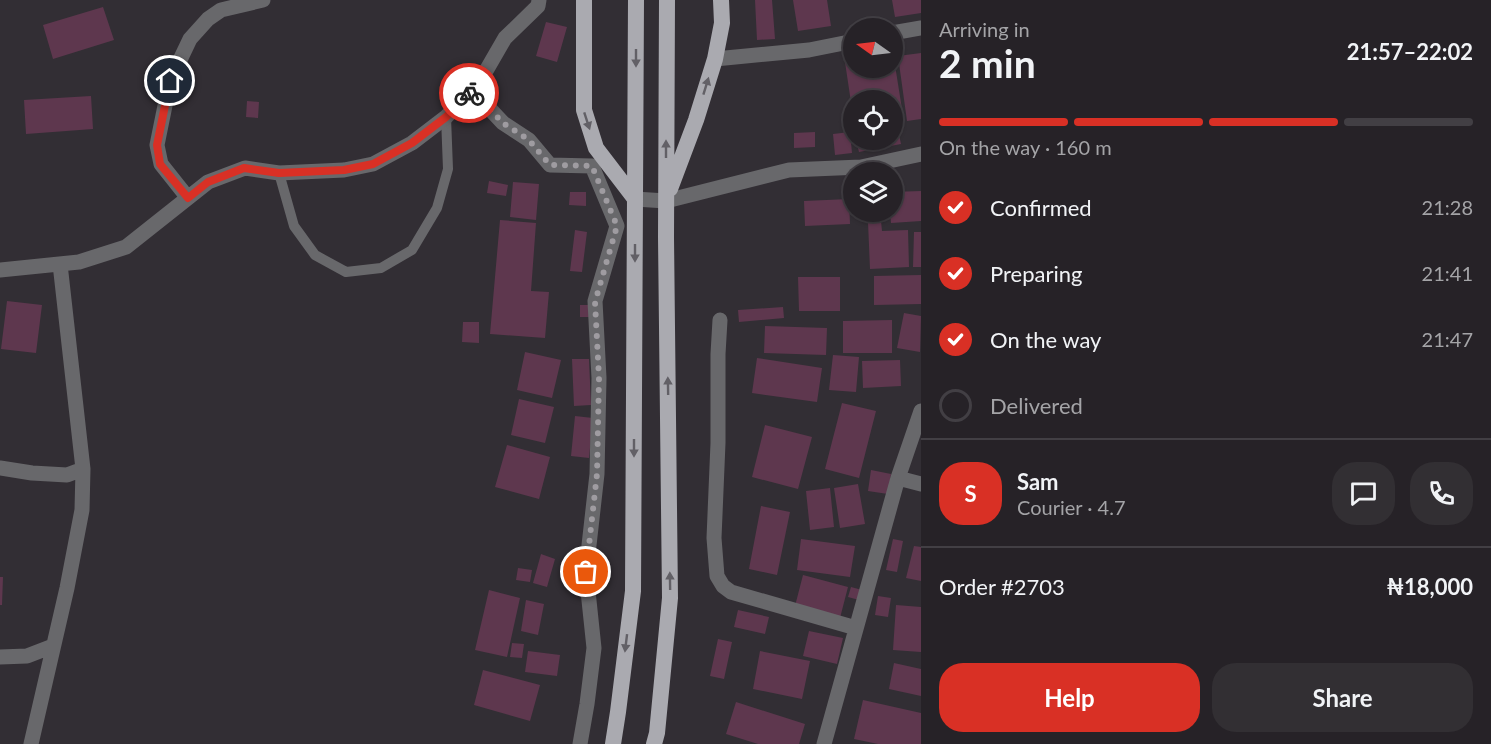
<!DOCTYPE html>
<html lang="en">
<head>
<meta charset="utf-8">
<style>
	body { margin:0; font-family:Lato,sans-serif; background:#322f33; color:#f1f3f6; height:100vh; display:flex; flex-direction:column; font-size:22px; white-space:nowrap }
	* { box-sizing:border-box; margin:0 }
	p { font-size:20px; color:#a4a4a7 }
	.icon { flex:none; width:33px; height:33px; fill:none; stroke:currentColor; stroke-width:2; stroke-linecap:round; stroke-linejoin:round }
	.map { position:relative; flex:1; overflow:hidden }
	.details { display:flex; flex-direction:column; background:#262227; width:570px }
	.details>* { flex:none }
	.needle { width:39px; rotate:284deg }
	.fabs { position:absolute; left:843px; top:18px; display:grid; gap:12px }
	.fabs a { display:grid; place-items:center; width:60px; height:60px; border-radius:50%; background:#262227; box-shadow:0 2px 4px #0004,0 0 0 2px #423f44; font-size:30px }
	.pin { position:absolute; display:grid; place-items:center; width:51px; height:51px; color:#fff; margin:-26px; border:3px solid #fff; border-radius:50%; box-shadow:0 2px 6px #0007 }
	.courier { position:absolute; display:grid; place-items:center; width:60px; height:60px; margin:-30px; border:4px solid #d93025; border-radius:50%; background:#fff; color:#222; box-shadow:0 2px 8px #0007 }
	.overview em { font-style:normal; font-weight:700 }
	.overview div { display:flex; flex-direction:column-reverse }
	.overview { display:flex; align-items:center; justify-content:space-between; height:102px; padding:0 18px }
	h1 { font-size:39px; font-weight:700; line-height:45px }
	.bar { display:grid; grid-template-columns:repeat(4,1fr); gap:9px 6px; align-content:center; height:72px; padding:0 18px }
	.bar i { height:8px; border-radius:4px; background:#423f44 }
	.bar .current { background:#d93025 }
	.bar p { grid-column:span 4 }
	.line { display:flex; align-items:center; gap:15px; padding:0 18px; border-top:2px solid #423f44 }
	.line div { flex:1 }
	.round { display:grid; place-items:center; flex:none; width:63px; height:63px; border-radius:24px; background:#322f33 }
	ol { padding:0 18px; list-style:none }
	li { display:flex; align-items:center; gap:18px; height:66px }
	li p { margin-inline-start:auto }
	li .icon { padding:6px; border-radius:50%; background:#d93025; color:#fff; stroke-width:4 }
	li:last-child { color:#a4a4a7 }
	li i { width:33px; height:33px; border:3px solid #423f44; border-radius:50% }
	.cta { display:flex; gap:12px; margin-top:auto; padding:12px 18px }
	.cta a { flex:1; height:69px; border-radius:24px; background:#d93025; color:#fff; font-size:24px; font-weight:700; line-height:69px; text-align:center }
	.cta a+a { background:#322f33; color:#f1f3f6 }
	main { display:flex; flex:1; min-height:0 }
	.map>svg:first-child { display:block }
</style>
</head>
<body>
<main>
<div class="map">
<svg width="921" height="744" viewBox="0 0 921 744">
	<rect width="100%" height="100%" fill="#322e34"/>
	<!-- building -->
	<path fill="#5e374e" d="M755,0h17l3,39 -18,1z
		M793,0h34l4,26 -33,5z
		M892,0h29v13l-26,4z
		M103,7l11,33 -61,19 -10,-34z
		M546,22l21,5 -10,35 -21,-6z
		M921,53v66l-14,2 -9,-65z
		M892,59h2l8,50 -10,2v-11h-38v8l-2,1 -7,-47 9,-1v7h38z
		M91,96l2,33 -67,5 -2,-34z
		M247,101l12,1 -1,16 -12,-1z
		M897,125l4,19 -42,8 -3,-12h36v-14z
		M815,132v15l-21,1v-15z
		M850,132l2,21 -17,2 -2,-21z
		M489,181l19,4 -2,11 -19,-3z
		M513,182l26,2 -3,36 -26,-3z
		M921,191v30l-30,2 -1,-11h2v-20z
		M570,192h16v14l-17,-1z
		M849,199l1,25 -45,2 -1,-25z
		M500,220l36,3 -5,68 18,1 -4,46 -55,-4z
		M881,221l1,10 26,-1 1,37 -39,2 -2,-47z
		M575,230l12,2 -5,40 -12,-1z
		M914,232h7v35h-8z
		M921,275v29l-47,1v-29z
		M798,277h42v34h-41z
		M7,301l35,4 -6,48 -35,-4z
		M580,305h10v12h-10z
		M783,307l1,11 -45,4 -1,-12z
		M904,313l17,3 -1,36 -23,-4z
		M892,320v33h-49v-32z
		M463,322h16v21l-17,-1z
		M765,326l62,2 -1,27 -62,-2z
		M525,352l36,8 -9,38 -35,-8z
		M833,355l26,2 -3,35 -27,-2z
		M757,358l65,10 -5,34 -65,-9z
		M572,359h17l2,46 -17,1z
		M900,360l1,26 -38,2 -1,-27z
		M519,399l35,8 -9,36 -34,-8z
		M842,403l34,8 -17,67 -34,-9z
		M575,416l18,2 -4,40 -18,-2z
		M765,425l47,12 -14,52 -46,-12z
		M507,445l43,12 -11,42 -44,-12z
		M871,470l20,4 -3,20 -20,-3z
		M858,484l7,40 -25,4 -6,-40z
		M830,488l4,39 -24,3 -4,-39z
		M761,506l29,6 -13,63 -28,-6z
		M801,539l54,7 -5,31 -53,-7z
		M893,539l10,2 -6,31 -11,-2z
		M914,546l7,1v34l-15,-3z
		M541,554l14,5 -8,28 -14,-4z
		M518,568l14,2 -2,12 -14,-2z
		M803,575l45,12 -8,31 -45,-12z
		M0,577h3l-1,28h-2z
		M851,587l11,3 -3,10 -11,-3z
		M489,590l31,8 -13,59 -32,-7z
		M878,596l13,2 -3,19 -13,-2z
		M526,600l18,4 -6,31 -17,-4z
		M896,605l25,2v45l-28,-2z
		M738,610l31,7 -4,17 -31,-7z
		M809,631l34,7 -6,26 -34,-8z
		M718,639l14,3 -8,37 -14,-3z
		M512,643l12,1 -2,14 -12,-1z
		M528,651l32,4 -3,21 -32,-4z
		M760,651l50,10 -8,38 -49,-10z
		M894,663l27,6v27l-32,-7z
		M483,670l57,15 -10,36 -56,-16z
		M863,700l58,13v31h-43l-24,-5z
		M736,702l69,22 -6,20h-41l-32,-10z"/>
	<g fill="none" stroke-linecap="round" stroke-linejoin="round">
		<!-- service -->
		<path stroke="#68686b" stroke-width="10" d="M279,173l15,53 21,29 31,17 35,-4 31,-18 25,-42 11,-39 -2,-52"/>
		<!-- minor -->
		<path stroke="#68686b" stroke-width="15" d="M892,33l29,-5
			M715,59l94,-9 45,-9
			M479,83l9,24 15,16 26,17 21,25 42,1 25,60 -22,75 4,77 -2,96 -11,98 8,76 -7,56 -7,40
			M188,198l-27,-34 -4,-19 13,-64 20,-42 18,-20 13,-9 42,-10
			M635,199l31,2 123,-31 72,-3 60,-13
			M0,270l79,-8 47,-15 82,-65 37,-14 34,5 65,-3 29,-6 39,-21 34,-26 33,-34 26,-45 33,-32 1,-6
			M720,320l-2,34v89l-4,95 3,38 6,10 8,6 125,36
			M0,468l32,5 35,2 16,-6
			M898,478l23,6
			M0,657l27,-1 26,-10
			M31,744l36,-156 15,-78 1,-41 -23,-205
			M824,744l74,-266 23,-67"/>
		<!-- trunk -->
		<path stroke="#aaaab0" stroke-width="16" d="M584,0v110l12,38 39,51
			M670,189l26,-69 19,-61 7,-36 -1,-23
			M613,744l5,-32 15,-121 3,-591
			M654,744l3,-11 13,-135 -4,-361 1,-237"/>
	</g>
	<!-- one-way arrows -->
	<defs><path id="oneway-solid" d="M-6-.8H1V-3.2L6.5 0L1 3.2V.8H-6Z" transform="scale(1.5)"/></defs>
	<g fill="#626066">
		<use href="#oneway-solid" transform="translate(636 58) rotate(90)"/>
		<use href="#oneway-solid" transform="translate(706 86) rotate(-73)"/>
		<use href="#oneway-solid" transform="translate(587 121) rotate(72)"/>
		<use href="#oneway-solid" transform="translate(666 149) rotate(-90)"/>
		<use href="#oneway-solid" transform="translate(635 253) rotate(90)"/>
		<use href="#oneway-solid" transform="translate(668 386) rotate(-91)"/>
		<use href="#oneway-solid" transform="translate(634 448) rotate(90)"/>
		<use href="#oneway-solid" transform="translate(670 581) rotate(-91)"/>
		<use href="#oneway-solid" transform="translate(626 643) rotate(97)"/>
	</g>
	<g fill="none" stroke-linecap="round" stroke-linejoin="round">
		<!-- done -->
		<path stroke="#9f9ca1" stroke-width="6" stroke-dasharray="0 10.8" d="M469,93l10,-10 9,24 15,16 26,17 21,25 42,1 25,60 -22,76 4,76 -2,96 -11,98"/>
		<!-- route -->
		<path stroke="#d93025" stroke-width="8" d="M170,81l-13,64 3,19 28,34 20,-16 36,-14 35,5 65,-3 29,-6 39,-21 34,-26 23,-24"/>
	</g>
</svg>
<div class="fabs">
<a><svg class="needle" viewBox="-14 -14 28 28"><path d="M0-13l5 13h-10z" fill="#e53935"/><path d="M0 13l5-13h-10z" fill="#a4a4a7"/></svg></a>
<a><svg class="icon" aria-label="locate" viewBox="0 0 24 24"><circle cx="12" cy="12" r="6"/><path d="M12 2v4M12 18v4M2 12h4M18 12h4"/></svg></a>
<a><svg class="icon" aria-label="layers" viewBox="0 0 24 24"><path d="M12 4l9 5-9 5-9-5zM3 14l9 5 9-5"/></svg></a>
</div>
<div class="pin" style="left:586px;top:572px;background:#ea580c"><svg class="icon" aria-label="bag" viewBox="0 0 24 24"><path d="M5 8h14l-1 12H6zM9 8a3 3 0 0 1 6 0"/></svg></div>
<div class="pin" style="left:170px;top:81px;background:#1f2937"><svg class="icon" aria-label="home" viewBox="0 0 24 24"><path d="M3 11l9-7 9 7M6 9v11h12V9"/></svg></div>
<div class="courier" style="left:469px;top:93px"><svg class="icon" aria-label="bike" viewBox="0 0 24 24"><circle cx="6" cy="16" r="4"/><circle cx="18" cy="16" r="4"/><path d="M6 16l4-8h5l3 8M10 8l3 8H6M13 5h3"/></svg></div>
</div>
<section class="details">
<div class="overview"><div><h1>2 min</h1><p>Arriving in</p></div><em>21:57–22:02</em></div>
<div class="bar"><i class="current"></i><i class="current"></i><i class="current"></i><i></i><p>On the way · 160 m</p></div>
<ol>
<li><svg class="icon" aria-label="check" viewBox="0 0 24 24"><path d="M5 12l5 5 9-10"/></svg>Confirmed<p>21:28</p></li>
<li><svg class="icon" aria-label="check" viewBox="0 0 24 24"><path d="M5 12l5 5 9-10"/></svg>Preparing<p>21:41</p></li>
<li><svg class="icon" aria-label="check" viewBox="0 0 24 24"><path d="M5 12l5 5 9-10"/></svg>On the way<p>21:47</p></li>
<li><i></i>Delivered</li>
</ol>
<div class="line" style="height:108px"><b class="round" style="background:#d93025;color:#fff">S</b><div><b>Sam</b><p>Courier · 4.7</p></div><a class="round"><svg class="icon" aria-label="chat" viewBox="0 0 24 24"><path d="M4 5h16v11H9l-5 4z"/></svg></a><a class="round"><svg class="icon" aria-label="phone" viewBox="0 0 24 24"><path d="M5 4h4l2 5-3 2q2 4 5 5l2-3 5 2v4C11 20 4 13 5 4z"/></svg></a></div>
<div class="line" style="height:78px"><div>Order #2703</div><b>₦18,000</b></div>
<div class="cta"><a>Help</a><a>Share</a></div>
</section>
</main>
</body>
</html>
